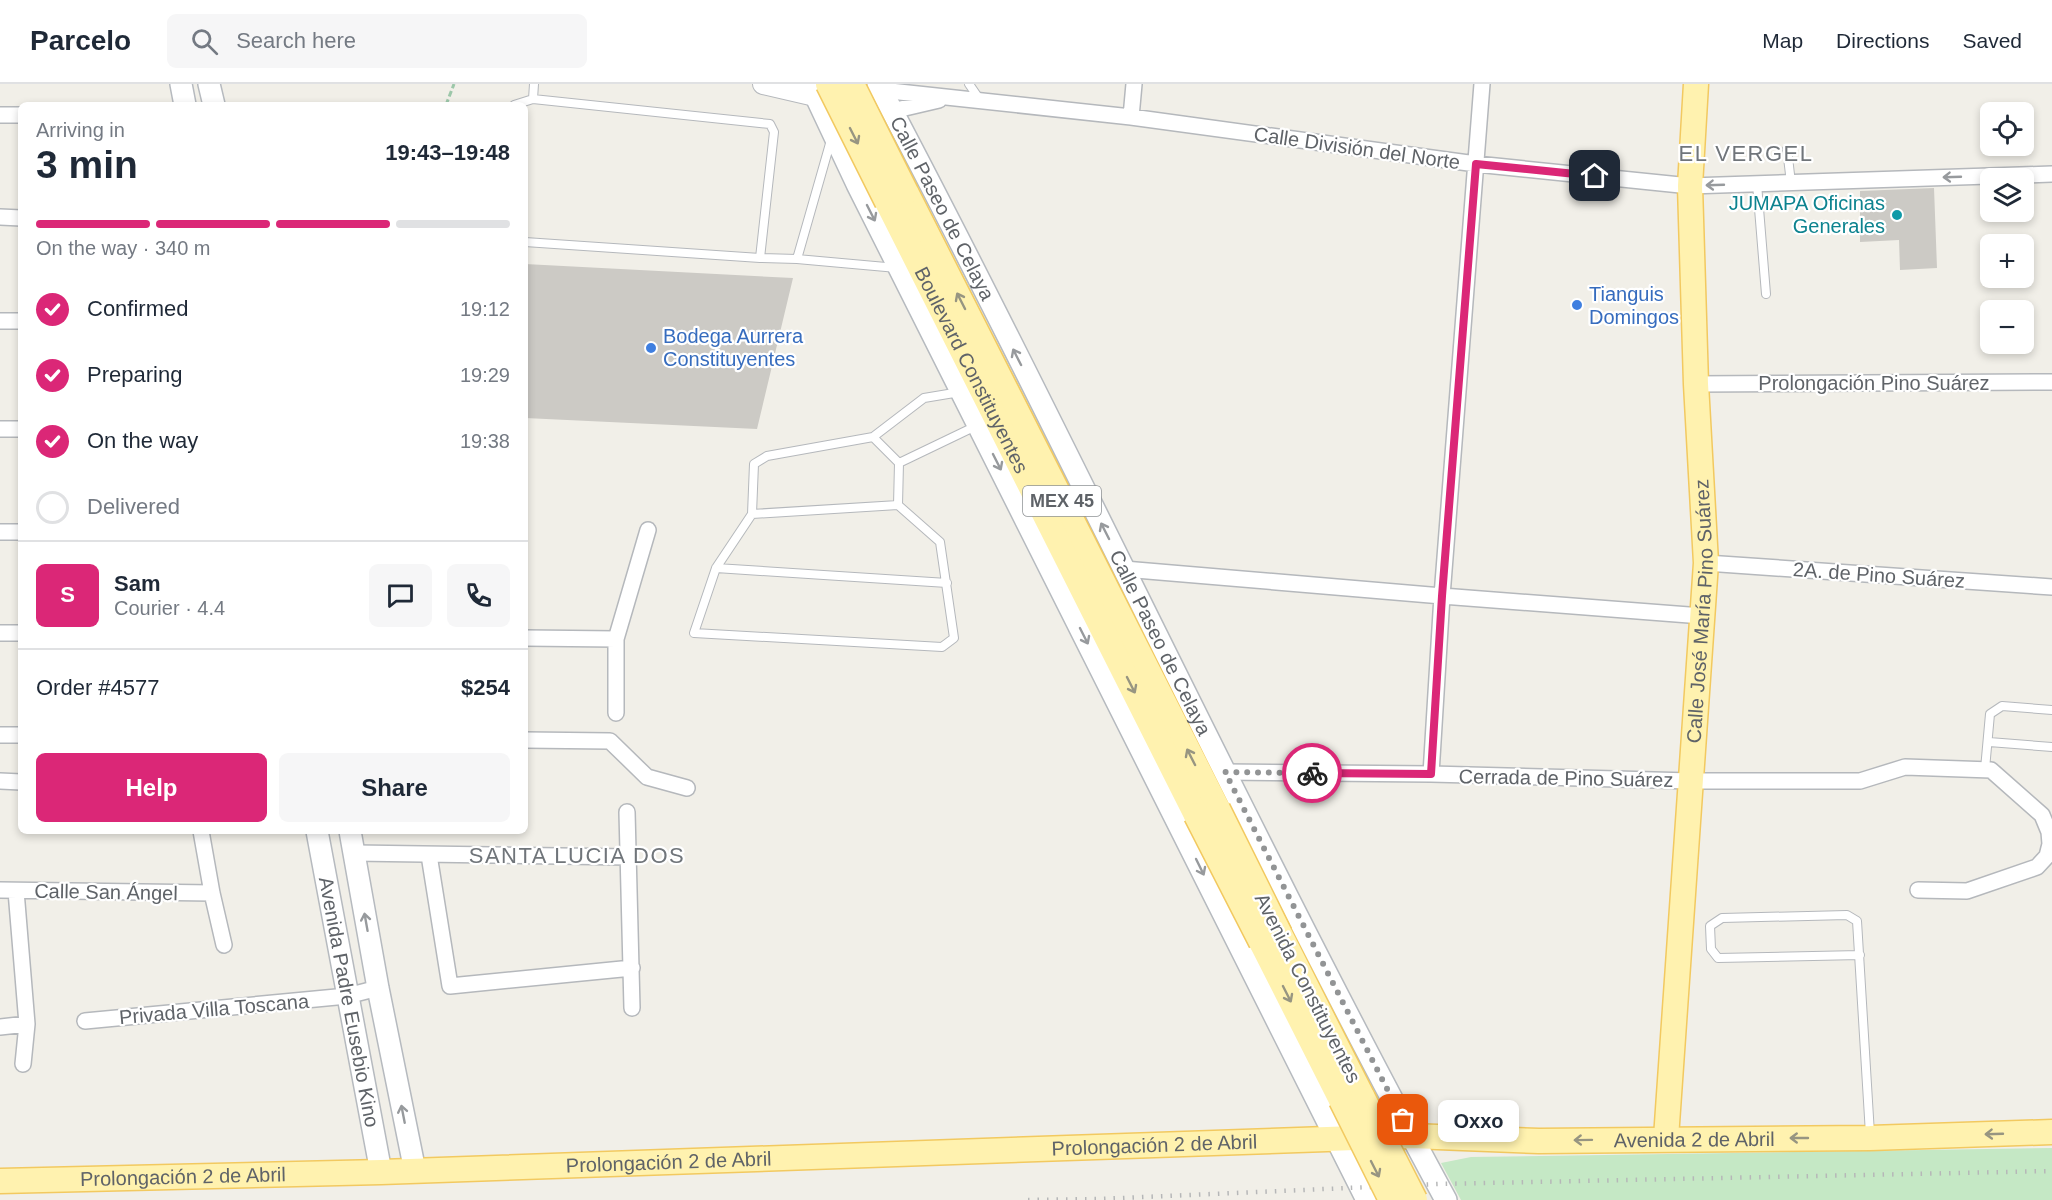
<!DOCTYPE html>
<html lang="en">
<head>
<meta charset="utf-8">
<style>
	body { margin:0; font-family:Arial,sans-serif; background:#f6f6f7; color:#1f2937; height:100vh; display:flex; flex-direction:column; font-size:22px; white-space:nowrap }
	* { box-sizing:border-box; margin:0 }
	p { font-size:20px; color:#747a83 }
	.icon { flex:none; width:33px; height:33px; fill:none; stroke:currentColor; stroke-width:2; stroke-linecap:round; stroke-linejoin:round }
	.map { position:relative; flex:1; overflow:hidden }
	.details { position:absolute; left:18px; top:18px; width:510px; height:732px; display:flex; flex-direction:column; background:#fff; border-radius:9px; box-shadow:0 3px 9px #0003 }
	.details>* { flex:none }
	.tools { position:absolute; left:1980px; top:18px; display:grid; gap:12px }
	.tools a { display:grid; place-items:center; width:54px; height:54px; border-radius:9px; background:#fff; box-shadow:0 3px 9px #0003; font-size:30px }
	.pin { position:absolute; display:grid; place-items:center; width:51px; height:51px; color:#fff; margin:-26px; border-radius:12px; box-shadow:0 3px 9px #0006 }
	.courier { position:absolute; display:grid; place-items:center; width:60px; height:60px; margin:-30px; border:4px solid #db2777; border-radius:50%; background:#fff; color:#222; box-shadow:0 2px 8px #0007 }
	.bubble { position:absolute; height:42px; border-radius:9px; background:#fff; box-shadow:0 3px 9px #0003; font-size:20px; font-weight:600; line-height:42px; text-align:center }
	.summary em { font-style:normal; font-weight:600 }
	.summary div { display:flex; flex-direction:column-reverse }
	.summary { display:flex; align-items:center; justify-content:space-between; height:102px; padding:0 18px }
	h1 { font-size:39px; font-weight:600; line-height:45px }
	.bar { display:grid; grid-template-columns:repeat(4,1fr); gap:9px 6px; align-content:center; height:72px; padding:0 18px }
	.bar i { height:8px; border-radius:4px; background:#e0e1e3 }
	.bar .current { background:#db2777 }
	.bar p { grid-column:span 4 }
	.line { display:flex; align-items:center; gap:15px; padding:0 18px; border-top:2px solid #e0e1e3 }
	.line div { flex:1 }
	.round { display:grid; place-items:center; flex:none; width:63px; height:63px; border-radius:9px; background:#f6f6f7 }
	ol { padding:0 18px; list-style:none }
	li { display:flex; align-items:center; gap:18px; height:66px }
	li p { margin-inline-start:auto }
	li .icon { padding:6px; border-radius:50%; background:#db2777; color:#fff; stroke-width:4 }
	li:last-child { color:#747a83 }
	li i { width:33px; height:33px; border:3px solid #e0e1e3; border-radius:50% }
	.action { display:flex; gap:12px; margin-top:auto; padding:12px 18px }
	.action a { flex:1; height:69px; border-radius:9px; background:#db2777; color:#fff; font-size:24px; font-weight:600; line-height:69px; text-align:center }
	.action a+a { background:#f6f6f7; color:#1f2937 }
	header { display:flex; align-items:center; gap:36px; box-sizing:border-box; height:84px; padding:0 30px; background:#fff; border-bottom:2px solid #e0e1e3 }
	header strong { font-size:28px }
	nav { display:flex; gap:33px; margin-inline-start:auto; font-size:21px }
	.search { width:420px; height:54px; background:#f6f6f7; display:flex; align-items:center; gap:15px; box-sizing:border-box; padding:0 21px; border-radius:9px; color:#747a83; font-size:22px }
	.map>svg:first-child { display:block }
</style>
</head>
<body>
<header>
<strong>Parcelo</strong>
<div class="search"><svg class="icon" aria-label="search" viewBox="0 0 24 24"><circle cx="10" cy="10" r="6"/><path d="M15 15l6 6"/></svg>Search here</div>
<nav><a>Map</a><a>Directions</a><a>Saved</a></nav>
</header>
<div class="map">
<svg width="2052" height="1116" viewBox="0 0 2052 1116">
	<rect width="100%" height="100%" fill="#f1efe8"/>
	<!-- green -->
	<path fill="#c5e8c5" d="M2052,1064v52h-591l-20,-37 30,-6z"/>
	<!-- building -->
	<path fill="#cccac5" d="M1934,104l3,80 -37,2 -1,-30 -39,2v-51z
		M525,180l268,14 -36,151 -232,-11z"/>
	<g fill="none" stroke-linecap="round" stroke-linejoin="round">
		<defs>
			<path id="service" d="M969,0l11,16
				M533,15l1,-15
				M514,21l19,-6 237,25 4,8 -14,126 -235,-16
				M1787,65l4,34
				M1757,100l9,110
				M760,174l37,1 34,-119
				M797,175l100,9
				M873,353l26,26 -1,42 42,37 14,96 -12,9 -248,-14 22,-65 36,-54 2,-50 13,-8 106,-19 51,-39 36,-6
				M899,379l77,-37
				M752,430l146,-9
				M716,484l231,15
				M1989,658l63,5
				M1985,685l5,-55 12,-8 50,4
				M1860,871l-142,3 -7,-9 -1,-23 12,-8 125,-3 10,6 13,213"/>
			<path id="minor" d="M881,6l250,27 345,47 214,22 362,-12
				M892,27l47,-11
				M0,31h21
				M1131,33l3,-33
				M0,133l21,1
				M0,237h21
				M1696,300l356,-2
				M0,345h21
				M0,448h21
				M1706,479l346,24
				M1124,485l318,27 260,20
				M0,549h21
				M525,554l91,1
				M616,629v-74l32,-109
				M0,651h21
				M525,656l85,1 37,36 40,11
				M1225,688l206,2 260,7h169l45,-14 86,3 51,45 7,17 1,12 -3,12 -10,11 -70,24 -49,-1
				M1431,690l11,-178 40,-512
				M0,697l21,1
				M627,728l5,196
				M201,747l11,62 12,52
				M354,769l275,4
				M429,771l21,131 182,-18
				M0,806l212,3
				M16,807l11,133 -4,40
				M85,937l262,-25 31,-8
				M0,943l27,-3"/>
			<path id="tertiary" d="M763,0l65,15"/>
			<g id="secondary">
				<path d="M181,0l4,21"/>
				<path d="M209,0l5,21"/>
				<path d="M810,0l47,100 510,1016"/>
				<path id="s1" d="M878,0c195,369 369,749 568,1116"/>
				<path id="s2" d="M317,747l64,341"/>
				<path d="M350,747l28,157 37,183"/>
			</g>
			<g id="primary">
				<path d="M906,108l312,617"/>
				<path id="s3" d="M887,118l309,613"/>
				<path d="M1280,850l83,164"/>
				<path d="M1261,858l80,158"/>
				<path id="s4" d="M1666,1054l40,-575 -10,-179 -6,-198 6,-102"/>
				<path id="s5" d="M0,1097l381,-9 1031,-36 127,5 331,-3 182,-6"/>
			</g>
		</defs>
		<!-- service casing -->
		<use href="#service" stroke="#b5b8bc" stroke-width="10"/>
		<!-- minor casing -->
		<use href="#minor" stroke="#b5b8bc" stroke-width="18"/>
		<!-- tertiary casing -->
		<use href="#tertiary" stroke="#b5b8bc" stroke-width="22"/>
		<!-- secondary casing -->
		<use href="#secondary" stroke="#b6babf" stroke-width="24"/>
		<!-- primary casing -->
		<use href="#primary" stroke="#f2c960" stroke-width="27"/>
		<!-- path -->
		<path stroke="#9cc7a9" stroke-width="3" stroke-dasharray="6 3" stroke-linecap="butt" d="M446,21l8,-21"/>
		<!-- service -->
		<use href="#service" stroke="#fff" stroke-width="8"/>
		<!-- minor -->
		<use href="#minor" stroke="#fff" stroke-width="15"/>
		<!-- tertiary -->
		<use href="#tertiary" stroke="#fff" stroke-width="20"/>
		<!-- secondary -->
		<use href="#secondary" stroke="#fff" stroke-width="21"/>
		<!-- primary -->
		<use href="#primary" stroke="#fff2af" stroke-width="24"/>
		<!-- rail -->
		<path stroke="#b6b7b8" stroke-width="4.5" stroke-dasharray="1.5 8" stroke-linecap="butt" d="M1028,1116l71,-1 339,-15 614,-13"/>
		<defs>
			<path id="primary-bridge" d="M828,0l59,118
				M852,0l54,108
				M1218,725l62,125
				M1196,731l65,127
				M1363,1014l52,102
				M1341,1016l50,100"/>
		</defs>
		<!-- primary-bridge casing -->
		<use href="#primary-bridge" stroke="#f2c960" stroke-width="27" stroke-linecap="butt"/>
		<!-- primary-bridge -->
		<use href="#primary-bridge" stroke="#fff2af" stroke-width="24"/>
	</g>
	<!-- one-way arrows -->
	<defs><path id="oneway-shaft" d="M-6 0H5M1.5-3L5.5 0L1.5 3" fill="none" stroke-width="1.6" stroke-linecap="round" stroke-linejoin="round" transform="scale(1.5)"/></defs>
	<g stroke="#979581">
		<use href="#oneway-shaft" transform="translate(854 52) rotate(63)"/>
		<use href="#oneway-shaft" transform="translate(961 217) rotate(-117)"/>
		<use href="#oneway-shaft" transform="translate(1131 601) rotate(63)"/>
		<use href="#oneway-shaft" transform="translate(1191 673) rotate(-117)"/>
		<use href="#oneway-shaft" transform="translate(1287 910) rotate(63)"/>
		<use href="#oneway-shaft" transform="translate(1994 1050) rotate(178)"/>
		<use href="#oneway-shaft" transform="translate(1799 1054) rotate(180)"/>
		<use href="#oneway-shaft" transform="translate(1583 1056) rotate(179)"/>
		<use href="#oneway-shaft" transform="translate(1375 1085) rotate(63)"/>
	</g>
	<g stroke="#979a9d">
		<use href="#oneway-shaft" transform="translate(1952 93) rotate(178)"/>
		<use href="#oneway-shaft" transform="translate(1715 101) rotate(178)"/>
		<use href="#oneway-shaft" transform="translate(871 129) rotate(63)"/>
		<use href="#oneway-shaft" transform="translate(1017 273) rotate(-117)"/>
		<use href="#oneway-shaft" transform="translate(997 378) rotate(63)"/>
		<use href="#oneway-shaft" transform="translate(1105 447) rotate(-117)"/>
		<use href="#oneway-shaft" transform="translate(1084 552) rotate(63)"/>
		<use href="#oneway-shaft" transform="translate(1200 783) rotate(64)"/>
		<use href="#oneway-shaft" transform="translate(366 838) rotate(-100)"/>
		<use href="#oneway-shaft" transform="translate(403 1030) rotate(-101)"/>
	</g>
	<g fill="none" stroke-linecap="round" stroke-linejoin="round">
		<!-- done -->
		<path stroke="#929495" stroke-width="6" stroke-dasharray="0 10.8" d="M1312,689l-87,-1 178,348"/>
		<!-- route -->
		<path stroke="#db2777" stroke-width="8" d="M1312,689l119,1 11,-178 34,-432 119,12"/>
	</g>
	<!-- markers -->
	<circle fill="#0f9aa8" stroke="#fff" stroke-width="2" cx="1897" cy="131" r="6"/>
	<g fill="#3f7fe0" stroke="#fff" stroke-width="2">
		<circle cx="1577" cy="221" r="6"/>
		<circle cx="651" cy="264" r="6"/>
	</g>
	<g text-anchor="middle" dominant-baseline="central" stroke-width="4.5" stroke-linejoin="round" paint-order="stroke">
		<!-- shield labels -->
		<rect fill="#fff" stroke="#8f9295" stroke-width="1.5" x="1023" y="402" width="78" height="30" rx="4.5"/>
		<g font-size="18" font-weight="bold" fill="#5f6368">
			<text x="1062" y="417">MEX 45</text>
		</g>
		<!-- street labels -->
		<g font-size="20" fill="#5f6368" stroke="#fff">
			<text transform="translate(1357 64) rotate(8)">Calle División del Norte</text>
			<text stroke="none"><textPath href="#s1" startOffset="140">Calle Paseo de Celaya</textPath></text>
			<text stroke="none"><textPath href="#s3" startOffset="188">Boulevard Constituyentes</textPath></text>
			<text x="1874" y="299">Prolongación Pino Suárez</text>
			<text transform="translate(1879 491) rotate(4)">2A. de Pino Suárez</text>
			<text stroke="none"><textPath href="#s4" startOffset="528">Calle José María Pino Suárez</textPath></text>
			<text stroke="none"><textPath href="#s1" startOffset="626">Calle Paseo de Celaya</textPath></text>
			<text transform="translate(1566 694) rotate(1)">Cerrada de Pino Suárez</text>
			<text transform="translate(106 808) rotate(1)">Calle San Ángel</text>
			<text transform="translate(1308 904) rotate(63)">Avenida Constituyentes</text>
			<text stroke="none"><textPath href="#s2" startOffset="174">Avenida Padre Eusebio Kino</textPath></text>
			<text transform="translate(214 925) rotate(-5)">Privada Villa Toscana</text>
			<text stroke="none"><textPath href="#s5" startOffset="1695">Avenida 2 de Abril</textPath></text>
			<text stroke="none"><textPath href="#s5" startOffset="1155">Prolongación 2 de Abril</textPath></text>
			<text stroke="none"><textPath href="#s5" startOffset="669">Prolongación 2 de Abril</textPath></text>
			<text stroke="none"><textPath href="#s5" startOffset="183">Prolongación 2 de Abril</textPath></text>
		</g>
		<!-- culture labels -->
		<g font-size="20" fill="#0d838f" stroke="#fff" text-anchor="end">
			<text x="1885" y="119">JUMAPA Oficinas<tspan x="1885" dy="23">Generales</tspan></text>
		</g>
		<!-- shop labels -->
		<g font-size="20" fill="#366cbe" stroke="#fff" text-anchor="start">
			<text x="1589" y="210">Tianguis<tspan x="1589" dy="23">Domingos</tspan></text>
			<text x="663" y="252">Bodega Aurrera<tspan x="663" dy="23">Constituyentes</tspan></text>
		</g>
		<!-- quarter labels -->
		<g font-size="22" letter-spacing="1.5" fill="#70757a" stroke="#fff">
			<text x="1746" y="69">EL VERGEL</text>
			<text x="577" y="771">SANTA LUCIA DOS</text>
		</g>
	</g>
</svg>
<div class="tools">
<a><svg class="icon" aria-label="locate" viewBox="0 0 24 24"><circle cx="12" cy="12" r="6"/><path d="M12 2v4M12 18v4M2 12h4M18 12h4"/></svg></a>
<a><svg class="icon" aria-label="layers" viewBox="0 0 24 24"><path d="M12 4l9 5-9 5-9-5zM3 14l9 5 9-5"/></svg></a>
<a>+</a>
<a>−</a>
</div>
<div class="pin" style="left:1403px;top:1036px;background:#ea580c"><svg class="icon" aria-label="bag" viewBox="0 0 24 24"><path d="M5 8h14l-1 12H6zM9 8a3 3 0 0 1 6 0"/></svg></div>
<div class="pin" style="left:1595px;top:92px;background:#1f2937"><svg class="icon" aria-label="home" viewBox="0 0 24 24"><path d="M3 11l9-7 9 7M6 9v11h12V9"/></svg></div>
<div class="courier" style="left:1312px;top:689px"><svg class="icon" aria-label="bike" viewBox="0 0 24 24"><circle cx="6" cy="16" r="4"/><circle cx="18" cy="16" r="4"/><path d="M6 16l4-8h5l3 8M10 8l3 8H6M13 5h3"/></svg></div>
<div class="bubble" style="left:1438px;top:1016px;width:81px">Oxxo</div>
<section class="details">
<div class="summary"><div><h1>3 min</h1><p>Arriving in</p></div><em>19:43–19:48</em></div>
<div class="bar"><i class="current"></i><i class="current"></i><i class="current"></i><i></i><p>On the way · 340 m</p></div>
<ol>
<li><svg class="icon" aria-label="check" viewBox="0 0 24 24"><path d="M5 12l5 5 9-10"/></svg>Confirmed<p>19:12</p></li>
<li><svg class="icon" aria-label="check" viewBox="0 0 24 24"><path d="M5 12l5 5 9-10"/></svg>Preparing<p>19:29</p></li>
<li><svg class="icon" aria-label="check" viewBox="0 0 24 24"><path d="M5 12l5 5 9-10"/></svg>On the way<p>19:38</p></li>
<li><i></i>Delivered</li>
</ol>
<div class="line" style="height:108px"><b class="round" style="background:#db2777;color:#fff">S</b><div><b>Sam</b><p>Courier · 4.4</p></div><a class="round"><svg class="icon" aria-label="chat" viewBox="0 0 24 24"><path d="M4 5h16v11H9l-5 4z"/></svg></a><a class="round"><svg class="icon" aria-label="phone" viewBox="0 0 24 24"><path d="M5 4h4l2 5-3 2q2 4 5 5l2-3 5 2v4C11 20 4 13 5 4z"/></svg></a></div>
<div class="line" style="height:78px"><div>Order #4577</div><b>$254</b></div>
<div class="action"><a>Help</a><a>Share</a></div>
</section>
</div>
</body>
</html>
